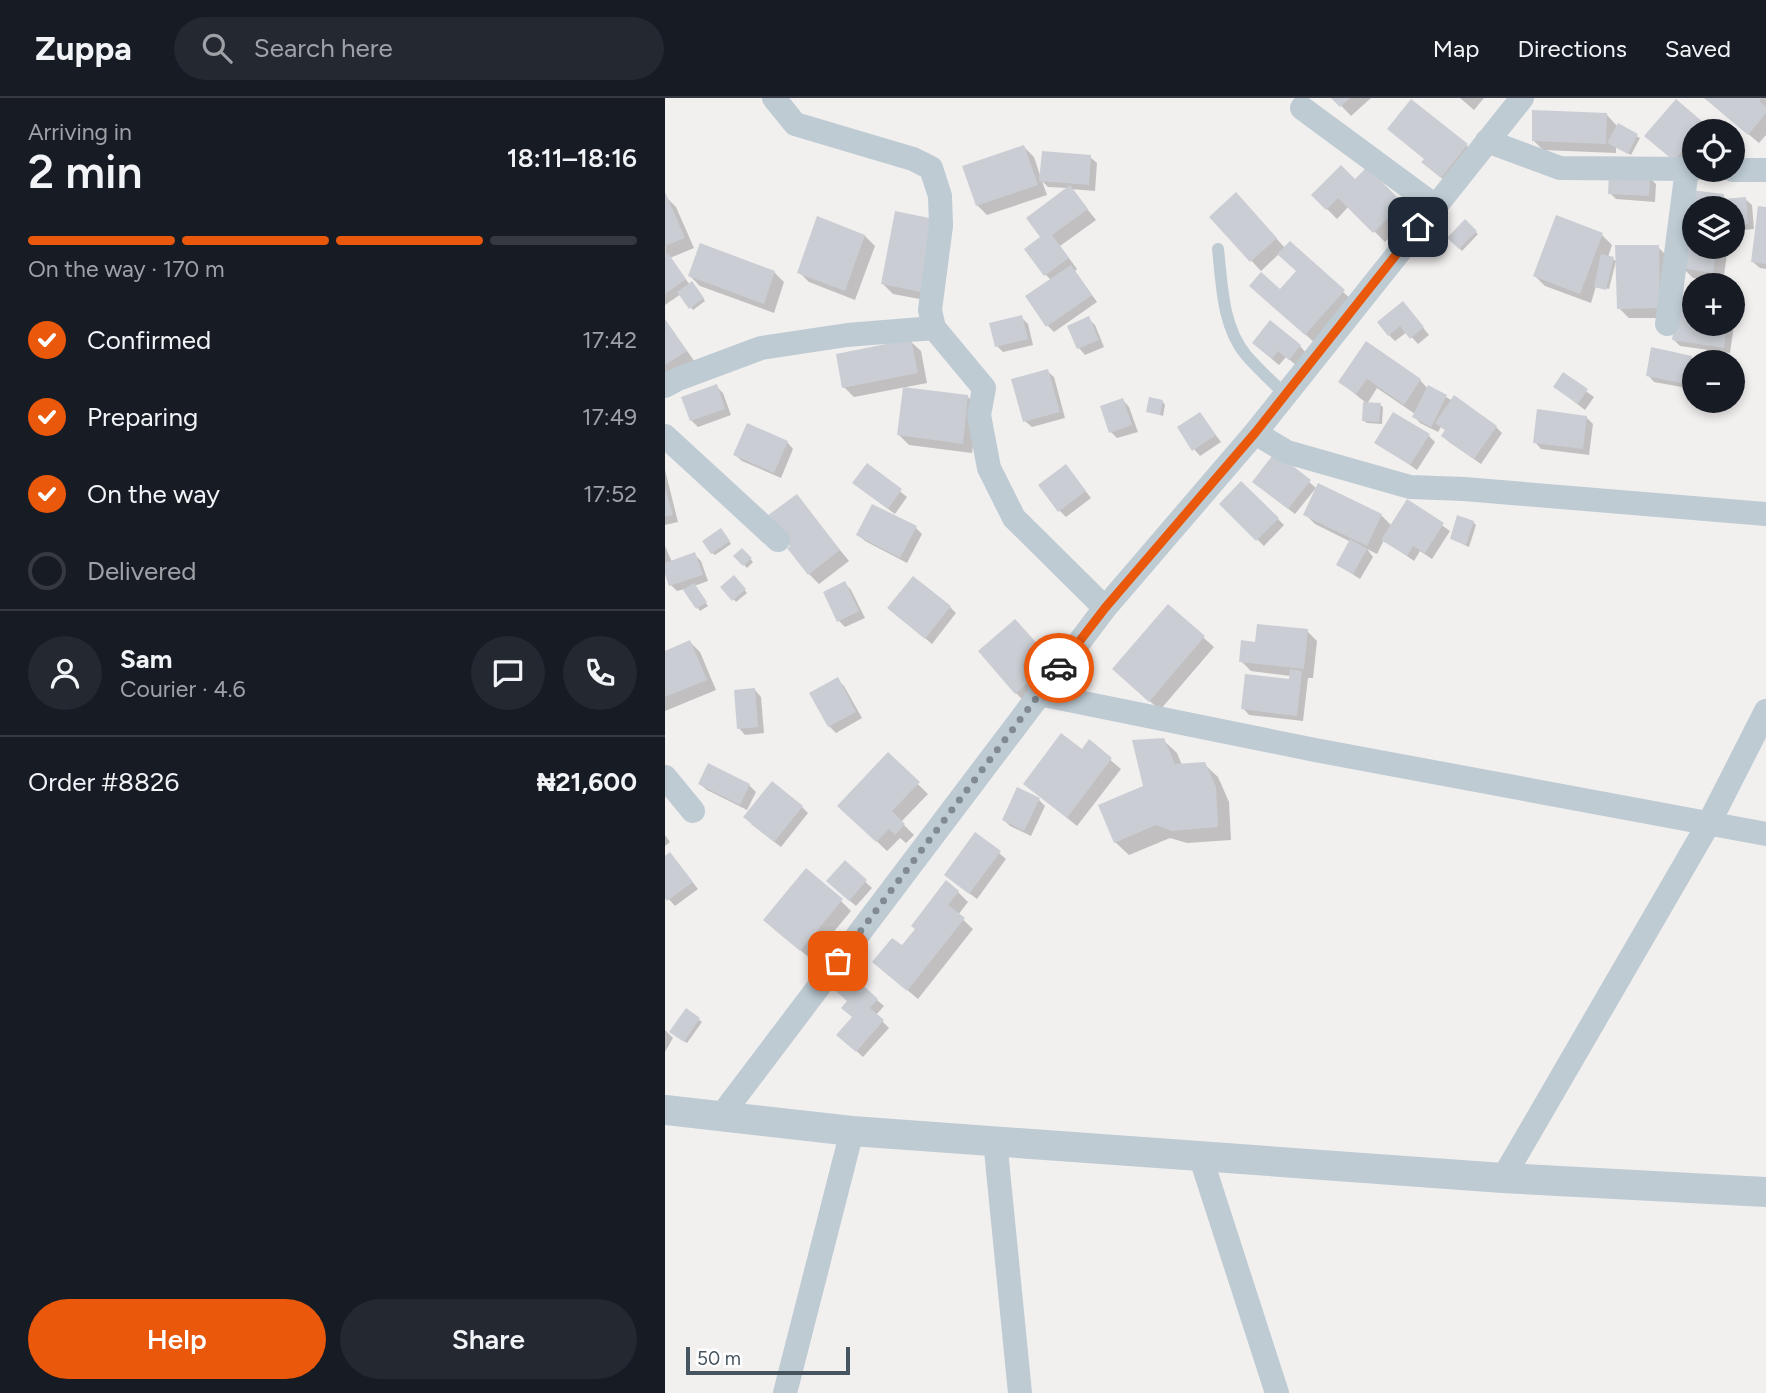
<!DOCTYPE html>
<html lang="en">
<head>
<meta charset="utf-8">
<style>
	body { margin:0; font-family:Figtree,sans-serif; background:#242831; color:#f1f3f6; height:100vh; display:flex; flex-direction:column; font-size:26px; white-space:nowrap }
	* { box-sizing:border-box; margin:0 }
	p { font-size:23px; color:#9ea1a6 }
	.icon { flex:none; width:38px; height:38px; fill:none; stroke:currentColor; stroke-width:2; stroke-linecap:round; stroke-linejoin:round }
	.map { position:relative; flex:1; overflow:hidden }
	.details { display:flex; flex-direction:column; background:#171b24; width:665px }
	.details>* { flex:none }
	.controls { position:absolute; left:1017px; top:21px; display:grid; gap:14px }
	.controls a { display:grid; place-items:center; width:63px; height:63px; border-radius:50%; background:#171b24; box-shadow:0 4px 10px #0003; font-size:35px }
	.scale { position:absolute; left:21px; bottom:18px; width:164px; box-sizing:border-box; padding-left:7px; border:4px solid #45545f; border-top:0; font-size:19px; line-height:24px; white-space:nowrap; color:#45545f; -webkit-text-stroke:5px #fff; paint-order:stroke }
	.pin { position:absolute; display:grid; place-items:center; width:60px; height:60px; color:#fff; margin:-30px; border-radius:14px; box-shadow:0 4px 10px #0006 }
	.courier { position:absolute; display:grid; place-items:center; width:70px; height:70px; margin:-35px; border:5px solid #ea580c; border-radius:50%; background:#fff; color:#222; box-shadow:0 2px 9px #0007 }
	.head em { font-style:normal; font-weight:600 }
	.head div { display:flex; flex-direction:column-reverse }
	.head { display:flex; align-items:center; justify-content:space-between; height:119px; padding:0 28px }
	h1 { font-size:46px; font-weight:600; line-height:52px }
	.bar { display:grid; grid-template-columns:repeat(4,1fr); gap:10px 7px; align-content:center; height:84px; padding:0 28px }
	.bar i { height:9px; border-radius:5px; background:#363941 }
	.bar .selected { background:#ea580c }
	.bar p { grid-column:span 4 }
	.line { display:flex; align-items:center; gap:18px; padding:0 28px; border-top:2px solid #363941 }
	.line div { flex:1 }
	.round { display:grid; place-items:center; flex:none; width:74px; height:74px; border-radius:37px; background:#242831 }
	ol { padding:0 28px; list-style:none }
	li { display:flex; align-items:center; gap:21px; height:77px }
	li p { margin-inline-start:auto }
	li .icon { padding:7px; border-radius:50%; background:#ea580c; color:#fff; stroke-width:4 }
	li:last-child { color:#9ea1a6 }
	li i { width:38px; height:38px; border:4px solid #363941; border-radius:50% }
	.button { display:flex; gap:14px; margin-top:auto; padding:14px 28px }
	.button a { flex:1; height:80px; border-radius:42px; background:#ea580c; color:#fff; font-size:28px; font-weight:600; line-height:80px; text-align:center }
	.button a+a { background:#242831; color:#f1f3f6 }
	header { display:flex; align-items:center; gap:42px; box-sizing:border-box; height:98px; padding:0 35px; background:#171b24; border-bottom:2px solid #363941 }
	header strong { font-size:33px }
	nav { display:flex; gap:38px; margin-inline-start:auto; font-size:24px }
	.search { width:490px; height:63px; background:#242831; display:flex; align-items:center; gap:18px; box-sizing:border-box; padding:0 24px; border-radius:38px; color:#9ea1a6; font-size:26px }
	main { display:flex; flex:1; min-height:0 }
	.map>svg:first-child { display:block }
</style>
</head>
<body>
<header>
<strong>Zuppa</strong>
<div class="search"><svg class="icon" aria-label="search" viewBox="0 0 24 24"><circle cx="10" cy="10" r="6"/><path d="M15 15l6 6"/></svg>Search here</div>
<nav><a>Map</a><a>Directions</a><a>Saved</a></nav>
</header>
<main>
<section class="details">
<div class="head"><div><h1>2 min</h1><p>Arriving in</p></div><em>18:11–18:16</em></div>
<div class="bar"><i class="selected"></i><i class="selected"></i><i class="selected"></i><i></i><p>On the way · 170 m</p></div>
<ol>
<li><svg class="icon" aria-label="check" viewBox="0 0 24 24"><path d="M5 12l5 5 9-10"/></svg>Confirmed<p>17:42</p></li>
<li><svg class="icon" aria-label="check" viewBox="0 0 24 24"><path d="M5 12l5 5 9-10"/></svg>Preparing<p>17:49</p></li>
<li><svg class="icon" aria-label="check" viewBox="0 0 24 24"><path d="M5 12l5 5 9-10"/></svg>On the way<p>17:52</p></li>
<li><i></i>Delivered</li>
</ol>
<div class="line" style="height:126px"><a class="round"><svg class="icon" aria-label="person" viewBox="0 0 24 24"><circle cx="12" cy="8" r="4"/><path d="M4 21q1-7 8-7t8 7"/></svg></a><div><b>Sam</b><p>Courier · 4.6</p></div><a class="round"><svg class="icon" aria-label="chat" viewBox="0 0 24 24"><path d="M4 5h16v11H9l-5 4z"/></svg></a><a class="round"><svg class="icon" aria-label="phone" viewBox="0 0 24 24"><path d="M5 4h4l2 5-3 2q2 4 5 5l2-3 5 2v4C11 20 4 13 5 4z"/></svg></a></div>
<div class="line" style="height:91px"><div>Order #8826</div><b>₦21,600</b></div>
<div class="button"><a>Help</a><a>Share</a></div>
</section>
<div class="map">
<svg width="1101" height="1295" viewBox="0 0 1101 1295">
	<rect width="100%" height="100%" fill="#f2efef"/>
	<!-- shadow -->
	<path fill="#0003" d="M669,0h37l-20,18z
		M795,0h24l-10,12z
		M1040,0h61v37l-7,8z
		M941,16l12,13 22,11 -9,17 -15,-8v6l-73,-3 -10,-10z
		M1038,26l6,6 -15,1v20l-13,15 -28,-23z
		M801,47l10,10 -24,31 -18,-14z
		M359,49l10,10 7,21 49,-21 7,6 -2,28 -24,-2 25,31 -36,26 17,23 -2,2 22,31 -43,30 -6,-6 3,-46 -5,-5 -4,-38 27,-49 -21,-1 -6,-6 5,14 -60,20 -10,-10z
		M702,72l45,45 -27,27 -36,-36 -12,13 -24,-24 42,-14z
		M985,80l6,6 -1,18 -39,-3 -6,-6z
		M1027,94l31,4 4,4 18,-1 7,6 2,24 -20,2 -1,-23h-39v39h34l-5,35 -30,-4 -10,-10z
		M1,99l10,10 18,41 -24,10 20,27 5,1 10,15 -12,9 -12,-16 -16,11z
		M581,107l39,43 5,-5 64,59 -38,42 -54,-49 18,-4 17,-20 -18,-17 -18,17 -50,-54z
		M1101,111v60l-6,-1 -7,-6z
		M231,115l39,89 -42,-8 -10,-10z
		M800,124l13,12 -16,17 -13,-13z
		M937,137l10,10 -4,12 8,4 -7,28 -13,-3 -5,17 -46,-17 -10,-10z
		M200,138l10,10 -20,54 -46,-18 -10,-10z
		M993,149l10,10 1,61h-40l-10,-10z
		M109,174l10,10 -10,31 -74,-27 -10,-10z
		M1029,208v18h39v-9l2,3 -5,35 -50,-7 -6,-6z
		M744,212l20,25 -11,9 -11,-12 -12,9 -6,-6z
		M356,219l7,7 5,21 -30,7 -6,-6z
		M424,221l6,6 9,22 -19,8 -6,-7 -9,-22z
		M0,222l30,42 -30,20z
		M245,243l11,10 6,32 -73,14 -10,-10z
		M701,246l54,36 8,9 18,8 50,30 6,6 -21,31 -32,-22 -6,-6 3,-5 -5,-4 -3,5 -18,-9 -6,-7 1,-2 -38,-26 -10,16 13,1 3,2 -1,17 -15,-1 -3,-2 1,-19 -25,-20z
		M635,248l6,7 -10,12 -10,-8 -7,8 -19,-16z
		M1026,260l5,4h-2l-1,27 -39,-7 -6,-7z
		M382,273l7,6 11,41 -33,9 -7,-6z
		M898,277l31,22 -9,13 -30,-23z
		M51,288l7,7 8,22 -33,12 -6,-6 -9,-23z
		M302,298l11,11 -6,46 -63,-8 -10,-10z
		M458,302l6,7 9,25 -21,6 -6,-6z
		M498,304l2,3 -2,11 -15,-5z
		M535,316l21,28 -21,14 -6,-7z
		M921,319l7,7 -4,31 -48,-6 -6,-7z
		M764,338l6,6 -18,28 -40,-28z
		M122,344l6,7 -12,29 -39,-17 -7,-6z
		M202,367l40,32 -12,17 -34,-25z
		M401,368l25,32 -25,19 -7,-7z
		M0,372l13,52 -13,3z
		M644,384l7,6 -21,26 -34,-26z
		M576,385l43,42 -20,21 -43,-42z
		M131,398l53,65 -30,23 -10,-10 -16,-28z
		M742,403l43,30 -18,28 -12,-8 -6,10 -30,-21 -7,14 -10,-5 6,8 -13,22 -22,-14 13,-23 -36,-18 -10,-10 76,1 11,11z
		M808,424l3,3 -7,22 -17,-8z
		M251,430l6,6 -15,29 -42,-22 -7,-6z
		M59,435l7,11 -16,11 -3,-2z
		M0,448l7,16 22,-8 7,7 7,20 -14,5 14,20 -8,5 -15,-22 -8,2 -6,-6 -6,-16z
		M77,452l11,12 -6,6 -11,-12z
		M69,479l13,16 -11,9 -13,-15z
		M180,485l6,7 14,28 -20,9 -6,-6z
		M503,508l46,41 -54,63 -36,-31z
		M285,509l6,6 -24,31 -36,-30z
		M360,533l25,28 -20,17 12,13 -16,14 -10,-10z
		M642,533l10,10 -4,37h-5l-5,43 -54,-6 -6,-7 47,-27 1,-5 -40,-5 -10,-10 16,-17z
		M25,544l10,10 16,38 -51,21v-58z
		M173,582l6,6 18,32 -26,15 -7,-7z
		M90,592l6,7 3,36 -19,2 -6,-7z
		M498,642l14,13 5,12 22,-1 14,13 11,25 2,38 -44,3 -17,-5 -41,17 -14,-13 30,-55z
		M424,644l32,27 -44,57 -52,-42 57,-33z
		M223,657l40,39 -27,28 13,13 -8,8 -6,-5 -13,13 -47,-45z
		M35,686l49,1 7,7 -9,18 -40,-20z
		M374,702l6,6 -14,30 -21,-10 -6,-6z
		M137,709l6,6 -27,34 -30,-23z
		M0,737l5,7 -5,4z
		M334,755l7,6 -29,40 -24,-18z
		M0,760l11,3 22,28 -23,17 -10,-11z
		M180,765l27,25 -16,18 -21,-18z
		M293,794l10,10 -10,13 15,14 -55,70 -44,-37 28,-14z
		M176,803l10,10 -40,48 -36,-29z
		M212,902l7,6 -8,9 13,13 -26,29 -24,-22 15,-18 -5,-16z
		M21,912l16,12 -15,21 -16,-11z
		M0,932l8,8 -8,14z"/>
	<!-- building -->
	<path fill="#caced4" d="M666,0h19l-10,9z
		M1039,0h57l-2,3 7,6v6l-18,22z
		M746,1l57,45 -27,34 -20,-16 3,-3 -37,-30z
		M1011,1l28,24 -7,8h-3v12l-3,-3 -17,21 -30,-25z
		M867,12l75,3 -1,31 -74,-3z
		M953,25l20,11 -10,20 -21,-11z
		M359,47l14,40 -62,21 -14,-40z
		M377,53l49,4 -2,30 -50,-4z
		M676,67l14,14 12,-12 36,36 -30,30 -35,-35 -12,12 -15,-15z
		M944,75l41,3 -1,20 -41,-2z
		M405,87l18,24 -36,26 17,23 -25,18 -20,-27 16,-12 -14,-19z
		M1026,92l33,4 -2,14h-28v39h23l-4,26 -32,-5z
		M0,94l20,46 -20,8z
		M571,94l41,46 -27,24 -41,-45z
		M1081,99l2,27 -15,1v-17h-8l-1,-9z
		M1093,108l8,1v57l-15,-2z
		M230,113l44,9 -13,73 -45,-9z
		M891,117l47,18 -23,61 -47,-18z
		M152,118l48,19 -20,56 -48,-18z
		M800,121l12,12 -18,18 -12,-11z
		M625,143l55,49 -40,45 -56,-49 12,-14 19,17 16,-18 -19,-17z
		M35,145l75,28 -11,33 -76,-28z
		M950,147h44l1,63 -43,1z
		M3,155l18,26 -21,15v-39z
		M936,156l13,3 -8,33 -12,-3z
		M406,167l21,30 -46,32 -21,-31z
		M27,183l12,17 -15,11 -12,-17z
		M738,203l21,26 -14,12 -10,-13 -12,10 -11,-14z
		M1012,204l17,2v20h33l-3,24 -52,-8z
		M357,217l6,24 -33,8 -6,-24z
		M424,218l10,24 -22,9 -10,-23z
		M0,221l22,32 -22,14z
		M605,222l31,25 -12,15 -11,-9 -6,8 -20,-16z
		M246,241l7,34 -76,15 -6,-34z
		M701,243l55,38 -17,26 -37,-26 -11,15 -18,-12z
		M986,249l41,9 -6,28 -40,-8z
		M383,271l12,43 -37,10 -12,-43z
		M898,274l25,17 -10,15 -25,-17z
		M52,286l8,25 -35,12 -9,-24z
		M763,287l19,10 -16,32 -19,-10z
		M238,289l65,8 -5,49 -66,-9z
		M789,297l43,31 -23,33 -33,-23 4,-6 -10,-7z
		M484,299l14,3 -3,15 -14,-3z
		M458,300l9,27 -23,8 -9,-27z
		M698,304l18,1 -2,19 -17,-1z
		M872,311l50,7 -4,33 -50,-6z
		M535,314l16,23 -24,16 -15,-24z
		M728,314l37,22 -20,31 -36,-22z
		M82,325l41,18 -14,32 -41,-18z
		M610,354l36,28 -23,29 -36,-27z
		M202,365l35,26 -14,20 -36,-26z
		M401,366l20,27 -28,21 -20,-27z
		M576,383l38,37 -23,23 -37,-37z
		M653,385l64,31 -15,32 -64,-31z
		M0,390l8,27 -8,2z
		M132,396l43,56 -32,25 -21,-27 3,-2 -23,-30z
		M742,401l37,24 -19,30 -12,-7 -6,10 -26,-16z
		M207,406l45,22 -17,32 -44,-23z
		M792,417l17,6 -8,24 -16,-6z
		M56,430l9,13 -19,13 -9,-13z
		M685,441l17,10 -14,25 -17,-9z
		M77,450l10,10 -9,8 -10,-10z
		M30,454l8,23 -34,11 -4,-12v-11z
		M69,477l12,14 -14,12 -12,-14z
		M248,478l38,30 -26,33 -38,-31z
		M180,483l14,30 -22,11 -14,-30z
		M29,485l13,19 -11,7 -13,-19z
		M503,506l37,32 -56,66 -37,-33z
		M350,521l26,29 -19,17 11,13 -18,16 -37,-43z
		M592,526l51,5 -4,40 -65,-7 2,-22 14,2z
		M25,542l17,40 -42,17v-46z
		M625,571l12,2 -5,45 -56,-7 4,-35 44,5z
		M173,579l18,35 -28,15 -19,-34z
		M90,590l3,39 -21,2 -3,-39z
		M396,635l21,16 7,-10 23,19 -45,60 -44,-34z
		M499,640l11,26 30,-2 11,25 2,40 -46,4 -16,-6 -42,18 -16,-38 45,-19 -11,-46z
		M223,654l32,30 -28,29 13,13 -10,11 -6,-6 -13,13 -39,-36z
		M43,665l42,21 -10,21 -42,-21z
		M107,683l31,25 -29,36 -31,-25z
		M352,689l23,11 -16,33 -22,-11z
		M310,734l26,19 -32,43 -25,-19z
		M5,754l23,30 -26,19 -2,-3v-42z
		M180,762l22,20 -18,21 -23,-20z
		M141,770l37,31 -43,52 -37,-31z
		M281,782l13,11 -11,14 17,13 -58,73 -35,-29 20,-24 10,7 13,-16 -4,-3z
		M181,872l32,29 -8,9 14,12 -28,32 -20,-17 16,-18 -11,-9 6,-7 -16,-14z
		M21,910l14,10 -16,24 -15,-10z"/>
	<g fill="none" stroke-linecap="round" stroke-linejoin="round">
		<!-- service -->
		<path stroke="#becbd3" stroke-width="12" d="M553,151c4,35 4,77 28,106 12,14 26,27 40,40"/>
		<!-- minor -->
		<path stroke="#becbd3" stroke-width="24" d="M109,0l21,26 118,35 18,9 9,28 1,30 -11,84 4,18 50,60 -5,27 10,53 25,50 91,90
			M637,10l133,98
			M822,43l73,27 134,1
			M1068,72h33
			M1002,226l20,-155
			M0,288l13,-7 83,-31 86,-13 87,-7
			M590,335l32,19 123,35 54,2 302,25
			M0,338l113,104
			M374,596l276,56 451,84
			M0,679l28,34
			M56,1018l384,-508 150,-175 267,-335
			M330,1042l25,253
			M535,1057l77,238
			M838,1080l206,-355 57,-112
			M120,1295l67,-262"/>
		<!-- tertiary -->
		<path stroke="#becbd3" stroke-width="30" d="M0,1012l187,21 651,47 263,14"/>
	</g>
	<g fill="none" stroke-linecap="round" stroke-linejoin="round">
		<!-- done -->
		<path stroke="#828a91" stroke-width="7" stroke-dasharray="0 12.6" d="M173,863l221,-293"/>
		<!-- route -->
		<path stroke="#ea580c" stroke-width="9" d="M394,570l46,-60 150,-175 163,-206"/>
	</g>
</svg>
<div class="controls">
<a><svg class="icon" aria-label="locate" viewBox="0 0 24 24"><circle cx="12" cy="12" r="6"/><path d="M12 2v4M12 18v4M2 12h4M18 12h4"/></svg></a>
<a><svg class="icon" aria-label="layers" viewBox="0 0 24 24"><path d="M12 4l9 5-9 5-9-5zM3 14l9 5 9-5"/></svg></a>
<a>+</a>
<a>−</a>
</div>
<div class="scale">50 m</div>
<div class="pin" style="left:173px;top:863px;background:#ea580c"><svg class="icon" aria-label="bag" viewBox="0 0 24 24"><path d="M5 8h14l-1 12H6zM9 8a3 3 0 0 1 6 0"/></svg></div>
<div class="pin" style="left:753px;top:129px;background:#1f2937"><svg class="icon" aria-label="home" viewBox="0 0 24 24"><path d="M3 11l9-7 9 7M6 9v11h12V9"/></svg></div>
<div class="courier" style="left:394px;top:570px"><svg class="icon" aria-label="car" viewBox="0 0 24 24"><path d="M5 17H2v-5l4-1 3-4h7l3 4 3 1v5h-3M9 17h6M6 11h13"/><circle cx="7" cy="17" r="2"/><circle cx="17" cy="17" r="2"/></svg></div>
</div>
</main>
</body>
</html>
